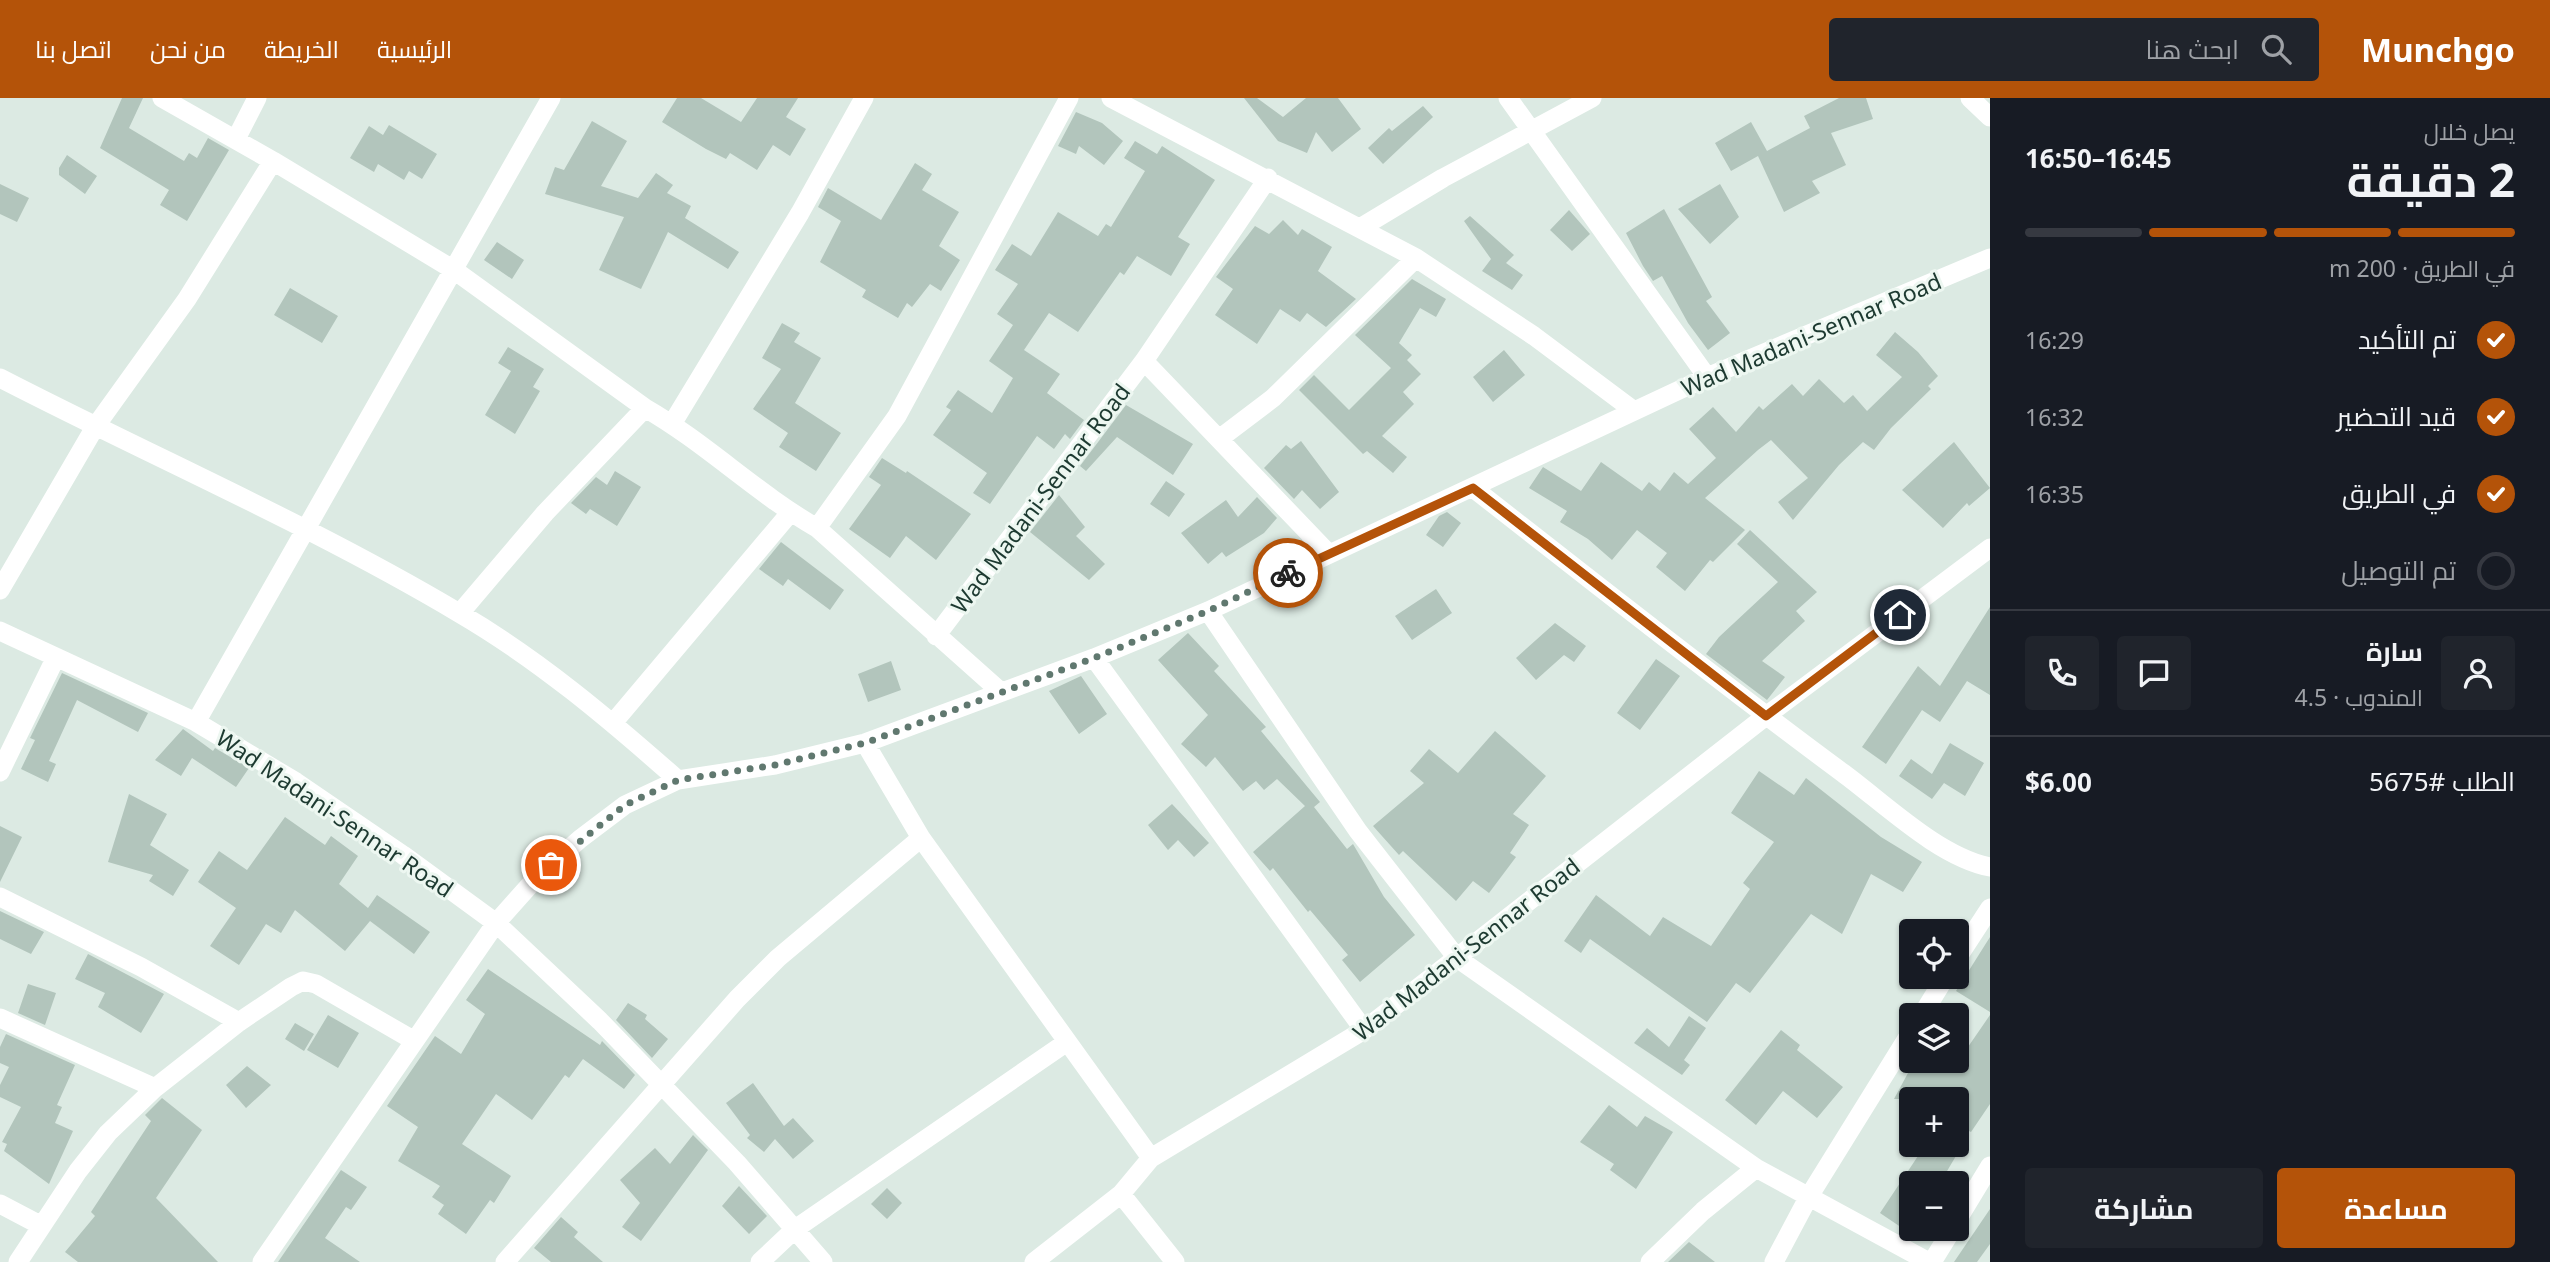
<!DOCTYPE html>
<html lang="ar">
<head>
<meta charset="utf-8">
<style>
	body { margin:0; font-family:"Noto Sans",Cairo,sans-serif; background:#20242c; color:#f1f3f6; direction:rtl; height:100vh; display:flex; flex-direction:column; font-size:26px; white-space:nowrap }
	* { box-sizing:border-box; margin:0 }
	p { font-size:23px; color:#9ea1a6 }
	.icon { flex:none; width:38px; height:38px; fill:none; stroke:currentColor; stroke-width:2; stroke-linecap:round; stroke-linejoin:round }
	.map { position:relative; flex:1; overflow:hidden; direction:ltr }
	.drawer { display:flex; flex-direction:column; background:#171b24; width:560px }
	.drawer>* { flex:none }
	.controls { position:absolute; left:1899px; top:821px; display:grid; gap:14px }
	.controls a { display:grid; place-items:center; width:70px; height:70px; border-radius:7px; background:#171b24; box-shadow:0 2px 5px #0004; font-size:35px }
	.pin { position:absolute; display:grid; place-items:center; width:60px; height:60px; color:#fff; margin:-30px; border:4px solid #fff; border-radius:50%; box-shadow:0 2px 7px #0007 }
	.courier { position:absolute; display:grid; place-items:center; width:70px; height:70px; margin:-35px; border:5px solid #b45309; border-radius:50%; background:#fff; color:#222; box-shadow:0 2px 9px #0007 }
	.head em { font-style:normal; font-weight:700 }
	.head div { display:flex; flex-direction:column-reverse }
	.head { display:flex; align-items:center; justify-content:space-between; height:119px; padding:0 35px }
	h1 { font-size:46px; font-weight:700; line-height:52px }
	.bar { display:grid; grid-template-columns:repeat(4,1fr); gap:10px 7px; align-content:center; height:84px; padding:0 35px }
	.bar i { height:9px; border-radius:5px; background:#363941 }
	.bar .selected { background:#b45309 }
	.bar p { grid-column:span 4 }
	.line { display:flex; align-items:center; gap:18px; padding:0 35px; border-top:2px solid #363941 }
	.line div { flex:1 }
	.round { display:grid; place-items:center; flex:none; width:74px; height:74px; border-radius:7px; background:#20242c }
	ol { padding:0 35px; list-style:none }
	li { display:flex; align-items:center; gap:21px; height:77px }
	li p { margin-inline-start:auto }
	li .icon { padding:7px; border-radius:50%; background:#b45309; color:#fff; stroke-width:4 }
	li:last-child { color:#9ea1a6 }
	li i { width:38px; height:38px; border:4px solid #363941; border-radius:50% }
	.action { display:flex; gap:14px; margin-top:auto; padding:14px 35px }
	.action a { flex:1; height:80px; border-radius:7px; background:#b45309; color:#fff; font-size:28px; font-weight:700; line-height:80px; text-align:center }
	.action a+a { background:#20242c; color:#f1f3f6 }
	header { display:flex; align-items:center; gap:42px; box-sizing:border-box; height:98px; padding:0 35px; background:#b45309; color:#fff }
	header strong { font-size:33px }
	nav { display:flex; gap:38px; margin-inline-start:auto; font-size:24px }
	.search { width:490px; height:63px; background:#20242c; display:flex; align-items:center; gap:18px; box-sizing:border-box; padding:0 24px; border-radius:7px; color:#9ea1a6; font-size:26px }
	main { display:flex; flex:1; min-height:0 }
	.map>svg:first-child { display:block }
</style>
</head>
<body>
<header>
<strong>Munchgo</strong>
<div class="search"><svg class="icon" aria-label="search" viewBox="0 0 24 24"><circle cx="10" cy="10" r="6"/><path d="M15 15l6 6"/></svg>ابحث هنا</div>
<nav><a>الرئيسية</a><a>الخريطة</a><a>من نحن</a><a>اتصل بنا</a></nav>
</header>
<main>
<section class="drawer">
<div class="head"><div><h1>2 دقيقة</h1><p>يصل خلال</p></div><em>16:45–16:50</em></div>
<div class="bar"><i class="selected"></i><i class="selected"></i><i class="selected"></i><i></i><p>في الطريق · 200 m</p></div>
<ol>
<li><svg class="icon" aria-label="check" viewBox="0 0 24 24"><path d="M5 12l5 5 9-10"/></svg>تم التأكيد<p>16:29</p></li>
<li><svg class="icon" aria-label="check" viewBox="0 0 24 24"><path d="M5 12l5 5 9-10"/></svg>قيد التحضير<p>16:32</p></li>
<li><svg class="icon" aria-label="check" viewBox="0 0 24 24"><path d="M5 12l5 5 9-10"/></svg>في الطريق<p>16:35</p></li>
<li><i></i>تم التوصيل</li>
</ol>
<div class="line" style="height:126px"><a class="round"><svg class="icon" aria-label="person" viewBox="0 0 24 24"><circle cx="12" cy="8" r="4"/><path d="M4 21q1-7 8-7t8 7"/></svg></a><div><b>سارة</b><p>المندوب · 4.5</p></div><a class="round"><svg class="icon" aria-label="chat" viewBox="0 0 24 24"><path d="M4 5h16v11H9l-5 4z"/></svg></a><a class="round"><svg class="icon" aria-label="phone" viewBox="0 0 24 24"><path d="M5 4h4l2 5-3 2q2 4 5 5l2-3 5 2v4C11 20 4 13 5 4z"/></svg></a></div>
<div class="line" style="height:91px"><div>الطلب #5675</div><b>$6.00</b></div>
<div class="action"><a>مساعدة</a><a>مشاركة</a></div>
</section>
<div class="map">
<svg width="1990" height="1164" viewBox="0 0 1990 1164">
	<rect width="100%" height="100%" fill="#dceae3"/>
	<!-- building -->
	<path fill="#b2c5bc" d="M122,0h21l-14,30 55,33 5,-8 8,5 11,-20 21,12 -42,71 -27,-16 9,-15 -69,-42z
		M677,0h24l40,24 16,-24h41l-12,19 20,12 -16,27 -17,-11 -16,25 -27,-17 -4,6 -20,-10 -44,-27z
		M1244,0h13l26,19 23,-19h32l23,31 -29,23 -16,-20 -9,21 -29,-12z
		M1839,0h27l7,21 -42,14 15,32 -34,16 8,12 -36,19 -26,-56 -27,15 -16,-28 36,-21 16,29 43,-23 -6,-12z
		M1423,8l10,11 -50,47 -15,-16 21,-20 3,3z
		M1076,14l26,11 21,18 -19,24 -25,-19 -3,8 -18,-8z
		M592,23l35,20 -26,45 37,12 18,-25 17,12 -6,8 24,13 -6,12 54,34 -11,17 -60,-37 -27,57 -42,-19 25,-53 -79,-23 10,-27 9,3z
		M389,27l48,29 -15,25 -13,-8 -5,9 -26,-16 -4,8 -24,-14 19,-32 14,9z
		M1135,43l22,13 5,-8 53,34 -37,57 12,7 -19,32 -34,-20 -13,19 -4,-3 -42,60 -29,-19 -25,37 36,24 -13,19 37,27 -14,19 -5,-5 -11,15 -17,-13 -47,68 -17,-11 14,-20 -54,-38 18,-25 -5,-3 12,-17 34,23 21,-35 -24,-17 24,-36 -16,-11 21,-30 -23,-14 17,-26 19,12 27,-44 40,24 8,-12 5,3 34,-56 -21,-13z
		M67,57l30,21 -12,18 -26,-19v-7z
		M915,65l17,11 -10,16 37,22 -20,34 21,14 -19,31 -11,-7 -18,23 -5,-4 -9,15 -36,-21 4,-7 -46,-28 21,-41 -23,-14 10,-19 53,32z
		M0,86l29,14 -12,24 -17,-8z
		M1720,86l19,33 -29,27 -32,-35z
		M1664,111l48,88 -6,4 24,32 -22,17 -20,-27 -26,-47 -9,5 -10,-15 -17,-33z
		M1569,112l21,24 -18,17 -22,-21z
		M1470,118l44,39 -8,8 17,12 -11,15 -30,-19 9,-12 -27,-38z
		M1283,122l15,15 4,-6 30,18 -14,24 38,28 -30,28 -19,-14 -7,9 -20,-13 -23,35 -42,-29 18,-26 -17,-12 39,-51 14,8z
		M497,144l27,18 -12,19 -28,-19z
		M1412,181l34,20 -10,18 -16,-9 -21,35 13,12 -5,5 14,14 -18,18 11,12 -32,32 25,21 -14,16 -26,-22 -4,3 -64,-64 15,-15 35,35 42,-42 -36,-33z
		M290,190l48,28 -16,27 -48,-28z
		M782,225l18,10 -6,9 27,16 -26,45 46,30 -25,38 -37,-24 9,-14 -35,-24 28,-40 -19,-11z
		M1895,234l23,20 20,24 -10,10 3,3 -40,39 -17,22 -11,-8 -24,23 -46,55 -15,-18 30,-24 -37,-38 -13,10 -53,48 40,32 -32,32 -3,-2 -25,31 -29,-24 11,-14 -30,-23 -25,30 -24,-21 -28,-17 7,-11 -38,-23 14,-21 38,24 20,-29 41,29 7,-9 11,9 14,-19 14,12 28,-26 -27,-29 24,-22 23,25 23,-26 4,4 29,-26 11,12 16,-17 25,24 9,-8 14,16 35,-34 -26,-22z
		M508,249l36,22 -11,18 7,4 -25,43 -30,-19 26,-44 -13,-8z
		M1504,252l21,25 -32,27 -20,-25z
		M1126,307l67,39 -20,31 -56,-38 -31,34 -6,-5z
		M1301,343l38,51 -19,17 -18,-19 -8,9 -30,-31 22,-23 5,4z
		M1954,344l36,46 -21,18 -2,-3 -24,25 -41,-38z
		M882,360l24,15 1,-2 64,43 -35,46 -30,-24 -16,22 -41,-29 32,-44 -12,-8z
		M615,373l26,16 -24,39 -27,-17 -4,5 -15,-11 25,-26 11,8z
		M1166,383l19,13 -16,23 -19,-13z
		M1059,397l26,32 -9,9 29,28 -16,16 -59,-48z
		M1257,399l20,21 -13,15 -38,24 -4,-5 -14,12 -27,-31 45,-33 12,17z
		M1447,414l14,11 -18,24 -17,-12 13,-19z
		M1750,432l67,62 -21,19 9,10 -43,40 23,16 -18,23 -61,-46 13,-17 59,-55 -41,-38z
		M781,444l63,48 -14,20 -42,-31 -5,7 -24,-17z
		M1436,491l16,24 -40,27 -17,-24z
		M1990,509v88l-23,-14 -27,41 -18,-12 -36,54 -24,-17 56,-81 22,20z
		M1555,525l31,23 -12,16 -10,-7 -28,25 -20,-22z
		M1188,535l31,33 -5,5 52,56 -5,4 59,71 -6,5 33,42 6,-5 31,53 31,38 -55,47 -18,-22 6,-5 -38,-45 -2,2 -35,-44 -3,3 -17,-19 52,-46 -28,-27 -13,11 -8,-9 -13,10 -28,-34 -9,10 -25,-23 27,-29 -50,-55z
		M1656,561l24,17 -40,54 -23,-17z
		M891,563l10,29 -33,12 -10,-28z
		M62,575l86,40 -10,19 -61,-32 -28,61 7,3 -8,18 -27,-13 14,-29 -5,-2z
		M1081,578l26,38 -28,20 -30,-43z
		M183,631l30,22 2,-3 34,20 -13,19 -44,-29 -11,18 -26,-16z
		M1495,633l51,45 -33,38 16,11 -19,28 6,4 -27,36 -16,-12 -17,20 -53,-50 -4,4 -26,-29 51,-43 -14,-12 19,-22 29,24z
		M1950,645l34,20 -19,33 -21,-13 -12,16 -33,-23 12,-17 21,15z
		M1759,673l35,24 12,-17 75,59 41,25 -19,30 -32,-18 -29,60 -31,-20 -61,79 -14,-10 -29,39 -117,-83 -9,14 -17,-12 32,-46 54,41 13,-19 48,29 39,-57 -7,-6 31,-41 -43,-29z
		M129,696l38,20 -17,31 39,25 -16,26 -24,-15 4,-6 -45,-13z
		M1172,706l37,39 -15,14 -16,-17 -10,10 -20,-25z
		M285,719l40,28 6,-9 27,20 -19,28 29,24 9,-13 53,37 -16,22 -44,-33 -25,30 -50,-41 -14,23 -15,-9 -27,41 -29,-19 26,-38 -38,-26 21,-31 28,19z
		M0,728l22,11 -22,45z
		M0,813l44,21 -13,22 -31,-15z
		M1990,839v75l-34,-21z
		M88,856l76,40 -23,39 -43,-26 7,-14 -30,-14z
		M488,871l112,76 2,-4 33,34 -11,14 -41,-30 -14,19 -4,-3 -33,45 -36,-26 -34,50 49,32 -17,27 -4,-3 -24,34 -28,-20 6,-9 -12,-8 8,-11 -42,-25 20,-34 -31,-21 48,-70 26,18 24,-40 -19,-14z
		M28,886l28,9 -11,32 -27,-12z
		M628,905l19,12 -2,4 23,20 -16,19 -36,-38z
		M328,917l31,18 -21,35 -31,-18z
		M1990,917v89l-19,28 -15,-7v-26h-62l21,-39h44z
		M1689,918l17,12 -22,32 6,5 -8,10 -48,-32 13,-15 22,19z
		M295,925l19,11 -10,17 -19,-12z
		M1781,932l19,15 -3,5 46,37 -26,31 -34,-27 -27,34 -31,-25z
		M6,936l69,31 -18,40 5,2 -7,16 18,8 -24,53 -45,-33 3,-7 -5,-2 19,-35 -21,-10v-12l9,-18 -9,-4v-16z
		M247,968l24,19 -25,23 -20,-23z
		M753,985l31,43 9,-8 21,23 -21,18 -18,-20 -11,13 -17,-14 3,-3 -24,-32z
		M162,1000l40,32 -46,68 62,64h-140l-13,-10 30,-36 -4,-4 60,-91 -6,-6z
		M1609,1007l28,22 8,-11 28,16 -37,57 -26,-19 4,-6 -34,-22z
		M693,1037l15,15 -67,91 -19,-14 18,-24 -20,-23 35,-32 15,16z
		M1926,1046h37l-23,39h-29v51l-31,-21z
		M341,1072l26,17 -16,23 -5,-3 -21,31 35,24h-82z
		M739,1088l28,30 -18,18 -27,-28z
		M887,1090l15,15 -15,16 -16,-15z
		M1990,1111v35l-13,18h-23z
		M561,1119l17,15 -4,5 29,25h-52l-17,-14z
		M1689,1144l26,20h-47z"/>
	<g fill="none" stroke-linecap="round" stroke-linejoin="round">
		<!-- minor -->
		<path stroke="#fff" stroke-width="19" d="M162,0l111,63 181,109 191,138c61,35 111,85 172,120l184,164
			M1111,0l305,160 118,78 99,74
			M1508,0l199,279
			M1970,0l20,19
			M236,41l21,-41
			M1360,130l83,-50 149,-80
			M1144,263l185,193
			M0,280c153,79 311,147 459,235 79,46 150,106 219,167
			M672,326l128,-211 64,-115
			M1219,341l54,-41 143,-140
			M1473,390c123,96 245,193 370,285 42,31 96,84 147,94
			M817,430l80,-112 172,-318
			M0,492l95,-163 92,-128 86,-138
			M1208,513l150,220 99,127 299,210 173,94
			M460,515l85,-100 100,-105
			M0,533l196,91 100,60 107,73 93,68 104,98 137,142 86,99
			M936,538l208,-275 124,-183
			M1094,560l270,372
			M196,624l355,-624
			M613,625l177,-210
			M865,645l56,95 230,320
			M0,674l56,-115
			M0,799l141,70 98,55
			M1956,862l34,-52
			M1922,917l24,-39
			M0,920l155,70
			M1121,1096l54,68
			M0,1106l40,21
			M1956,1124l34,-56
			M18,1164l60,-91 30,-38 47,-45 84,-66 52,-35 12,-6 13,3 97,56
			M262,1164l234,-339 41,-46 43,-38 45,-34 53,-25 97,-15 90,-22 229,-85 114,-47 499,-234 283,-119
			M505,1164l232,-263 41,-41 143,-120
			M760,1164l35,-33 272,-187
			M1034,1164l87,-68 30,-36 213,-128 402,-314 224,-168
			M1650,1164l53,-51 53,-43
			M1774,1164l34,-64 103,-166
			M1932,1164l21,-34"/>
	</g>
	<g fill="none" stroke-linecap="round" stroke-linejoin="round">
		<!-- done -->
		<path stroke="#60786f" stroke-width="7" stroke-dasharray="0 12.6" d="M551,767l74,-60 53,-25 97,-15 90,-22 229,-85 114,-47 80,-38"/>
		<!-- route -->
		<path stroke="#b45309" stroke-width="9" d="M1288,475l185,-85 293,228 134,-101"/>
	</g>
	<g text-anchor="middle" dominant-baseline="central" stroke-width="6" stroke-linejoin="round" paint-order="stroke">
		<!-- street labels -->
		<g font-size="23" fill="#1d3a31" stroke="#edf7f1">
			<text transform="translate(1811 236) rotate(-23)">Wad Madani-Sennar Road</text>
			<text transform="translate(1040 400) rotate(-53)">Wad Madani-Sennar Road</text>
			<text transform="translate(335 715) rotate(34)">Wad Madani-Sennar Road</text>
			<text transform="translate(1466 851) rotate(-38)">Wad Madani-Sennar Road</text>
		</g>
	</g>
</svg>
<div class="controls">
<a><svg class="icon" aria-label="locate" viewBox="0 0 24 24"><circle cx="12" cy="12" r="6"/><path d="M12 2v4M12 18v4M2 12h4M18 12h4"/></svg></a>
<a><svg class="icon" aria-label="layers" viewBox="0 0 24 24"><path d="M12 4l9 5-9 5-9-5zM3 14l9 5 9-5"/></svg></a>
<a>+</a>
<a>−</a>
</div>
<div class="pin" style="left:551px;top:767px;background:#ea580c"><svg class="icon" aria-label="bag" viewBox="0 0 24 24"><path d="M5 8h14l-1 12H6zM9 8a3 3 0 0 1 6 0"/></svg></div>
<div class="pin" style="left:1900px;top:517px;background:#1f2937"><svg class="icon" aria-label="home" viewBox="0 0 24 24"><path d="M3 11l9-7 9 7M6 9v11h12V9"/></svg></div>
<div class="courier" style="left:1288px;top:475px"><svg class="icon" aria-label="bike" viewBox="0 0 24 24"><circle cx="6" cy="16" r="4"/><circle cx="18" cy="16" r="4"/><path d="M6 16l4-8h5l3 8M10 8l3 8H6M13 5h3"/></svg></div>
</div>
</main>
</body>
</html>
